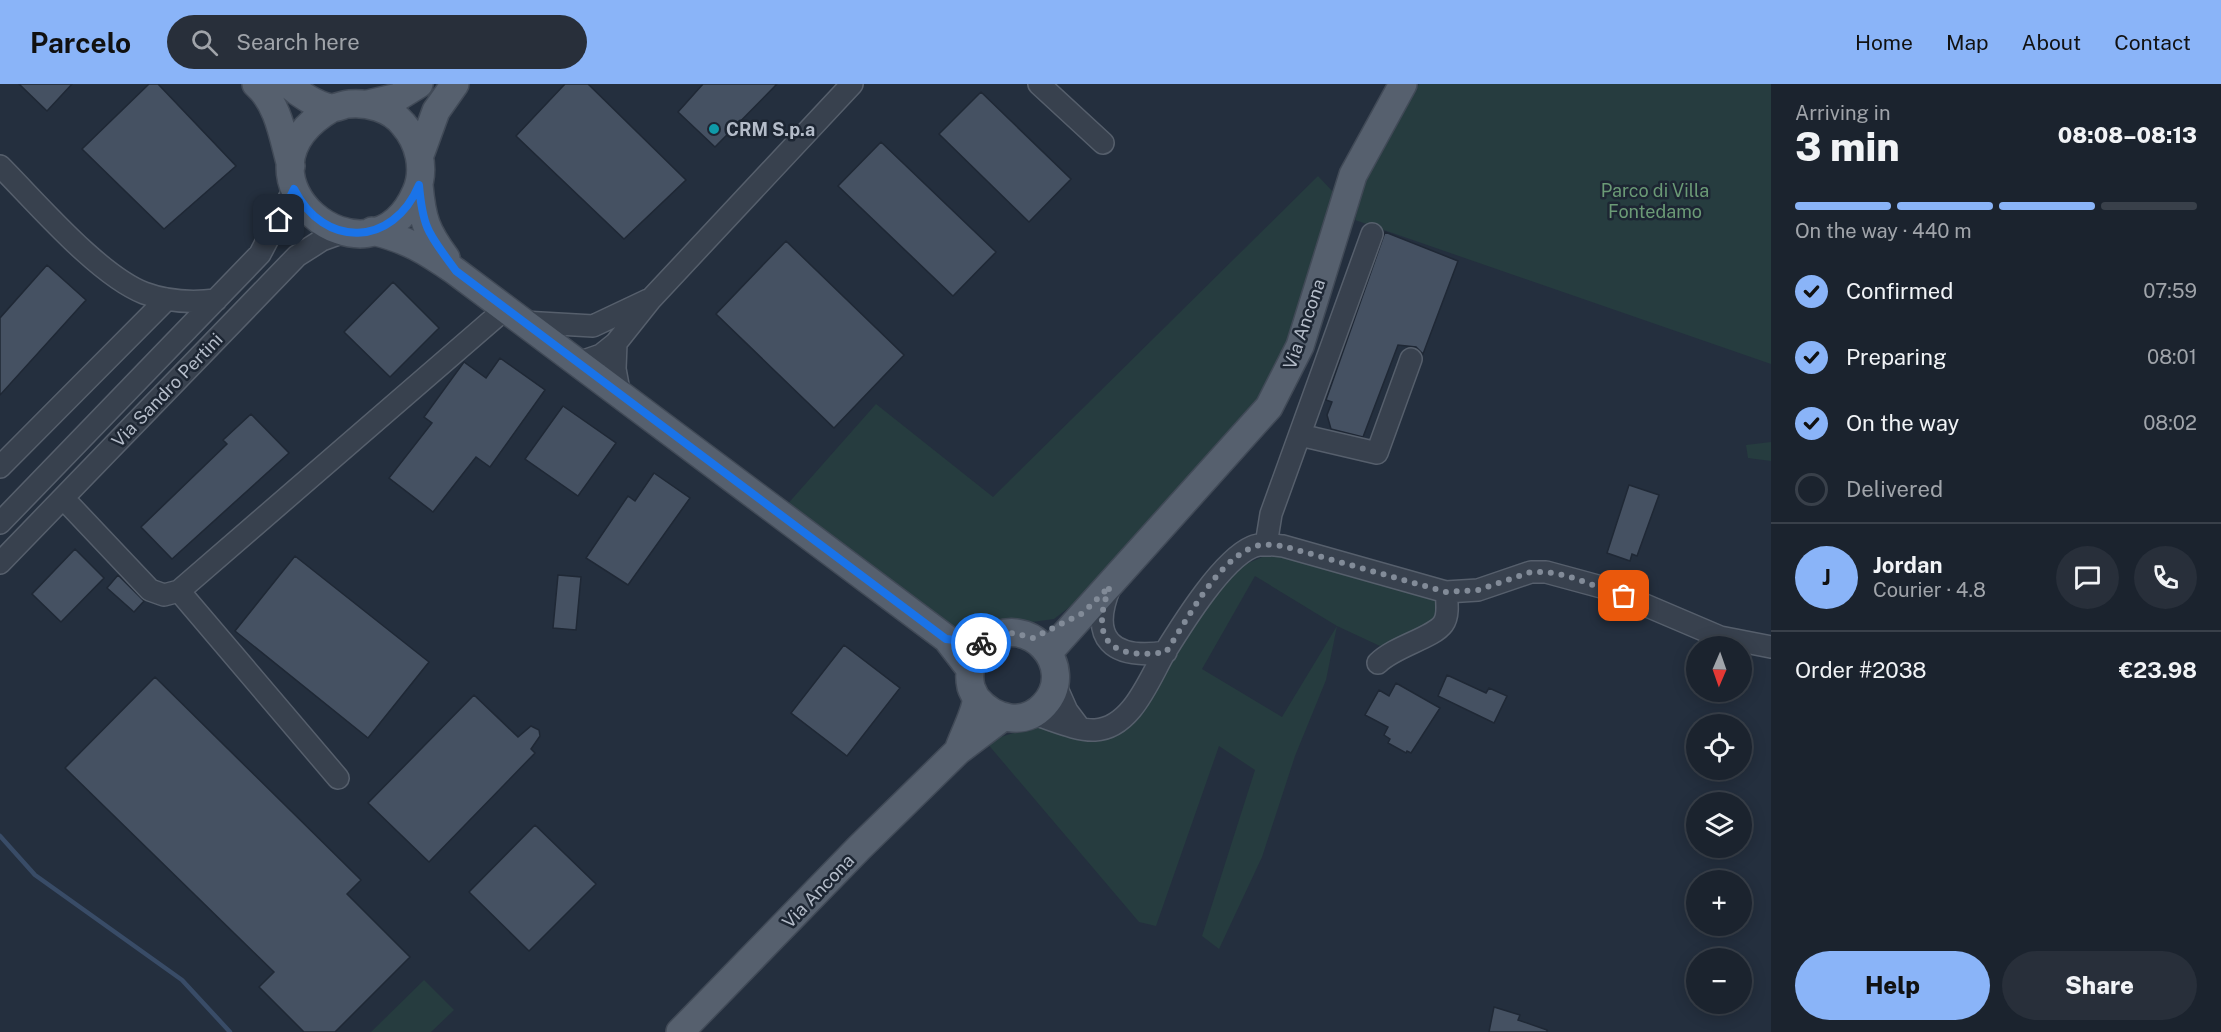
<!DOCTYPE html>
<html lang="en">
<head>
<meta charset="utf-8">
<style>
	body { margin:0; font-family:"Public Sans",sans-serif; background:#282f3a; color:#f1f3f6; height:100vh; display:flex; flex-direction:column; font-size:22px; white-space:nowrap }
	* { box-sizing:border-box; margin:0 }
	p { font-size:20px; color:#a0a4aa }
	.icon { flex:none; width:33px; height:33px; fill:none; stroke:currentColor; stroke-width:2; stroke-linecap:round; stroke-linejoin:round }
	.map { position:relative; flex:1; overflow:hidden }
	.drawer { display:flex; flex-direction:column; background:#1b232e; width:450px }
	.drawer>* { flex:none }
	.needle { width:39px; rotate:182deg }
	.tools { position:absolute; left:1686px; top:552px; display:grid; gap:12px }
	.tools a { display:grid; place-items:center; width:66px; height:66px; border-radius:50%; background:#1b232e; box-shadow:0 3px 15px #0003,0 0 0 2px #39404a; font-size:30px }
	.pin { position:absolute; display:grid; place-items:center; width:51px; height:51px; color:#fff; margin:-26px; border-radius:12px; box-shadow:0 3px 9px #0006 }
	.courier { position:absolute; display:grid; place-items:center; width:60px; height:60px; margin:-30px; border:4px solid #1a73e8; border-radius:50%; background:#fff; color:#222; box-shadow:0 2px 8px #0007 }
	.overview em { font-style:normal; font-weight:800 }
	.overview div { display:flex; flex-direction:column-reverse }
	.overview { display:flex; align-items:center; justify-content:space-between; height:102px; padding:0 24px }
	h1 { font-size:39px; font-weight:800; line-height:45px }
	.bar { display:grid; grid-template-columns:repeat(4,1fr); gap:9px 6px; align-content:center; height:72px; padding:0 24px }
	.bar i { height:8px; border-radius:4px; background:#39404a }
	.bar .current { background:#8ab4f8 }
	.bar p { grid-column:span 4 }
	.line { display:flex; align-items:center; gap:15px; padding:0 24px; border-top:2px solid #39404a }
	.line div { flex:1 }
	.round { display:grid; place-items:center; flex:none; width:63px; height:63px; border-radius:32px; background:#282f3a }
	ol { padding:0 24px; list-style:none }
	li { display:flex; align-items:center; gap:18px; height:66px }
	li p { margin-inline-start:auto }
	li .icon { padding:6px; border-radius:50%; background:#8ab4f8; color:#111; stroke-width:4 }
	li:last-child { color:#a0a4aa }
	li i { width:33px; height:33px; border:3px solid #39404a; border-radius:50% }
	.action { display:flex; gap:12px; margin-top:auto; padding:12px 24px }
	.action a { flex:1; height:69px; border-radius:36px; background:#8ab4f8; color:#111; font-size:24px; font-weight:800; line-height:69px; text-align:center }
	.action a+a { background:#282f3a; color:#f1f3f6 }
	header { display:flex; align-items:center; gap:36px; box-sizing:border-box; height:84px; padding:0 30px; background:#8ab4f8; color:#111 }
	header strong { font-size:28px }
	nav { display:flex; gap:33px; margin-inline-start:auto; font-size:21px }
	.search { width:420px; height:54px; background:#282f3a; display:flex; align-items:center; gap:15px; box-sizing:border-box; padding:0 21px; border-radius:33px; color:#a0a4aa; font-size:22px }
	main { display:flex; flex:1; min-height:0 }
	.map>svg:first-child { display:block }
</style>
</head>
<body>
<header>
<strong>Parcelo</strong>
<div class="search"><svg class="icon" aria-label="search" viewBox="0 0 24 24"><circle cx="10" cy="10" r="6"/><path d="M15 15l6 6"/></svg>Search here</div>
<nav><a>Home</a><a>Map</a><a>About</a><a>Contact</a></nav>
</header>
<main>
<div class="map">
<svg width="1771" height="948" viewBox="0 0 1771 948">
	<rect width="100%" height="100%" fill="#242f3e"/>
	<!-- green -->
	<path fill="#263c3f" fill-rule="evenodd" d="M1419,0h352v280l-416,-144 10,-39z
		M1318,92l17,18 -49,161 -26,46 -180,198 -26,20 -22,3 -31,-3 -28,14 -14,-2 -174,-124 91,-103 117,93z
		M1771,358v19l-23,-3 -2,-13z
		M1267,471l25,4 147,42c0,34 -32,37 -59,45l-43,-20 -11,54 -31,76 -33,101 -43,92 -17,-13 53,-166 -36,-24 -63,180 -17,-4 -153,-180c18,-6 50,-18 69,-15 29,6 38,20 68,5l107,-161zM1255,492l82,50 -55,91 -80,-48z
		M424,896l30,30 -23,22h-60z"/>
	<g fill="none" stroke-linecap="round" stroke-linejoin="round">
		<!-- stream -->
		<path stroke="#394c67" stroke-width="4.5" d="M0,752l35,39 147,105 48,52"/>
	</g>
	<!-- building -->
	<path fill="#455162" stroke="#1f2835" stroke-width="1.5" d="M19,0h53l-25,27z
		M149,0h9l78,82 -72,63 -82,-80z
		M565,0h23l98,96 -62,59 -108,-103z
		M703,0h74l-62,63 -37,-35z
		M981,8l90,87 -42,43 -90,-88z
		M881,58l115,110 -43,44 -115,-110z
		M1385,148l73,29 -35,93 -7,-7 -18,-2 -35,92 -32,-8 -4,-14 5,-13 -6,-2z
		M786,157l118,114 -70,73 -118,-114z
		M47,181l39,35 -86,95v-77z
		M393,198l46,46 -49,49 -46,-45z
		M500,274l45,32 -55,77 -14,-10 -43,55 -44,-34 43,-55 -8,-6 40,-55 22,16z
		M563,322l53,37 -38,53 -53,-37z
		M251,330l38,39 -117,106 -31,-32 86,-83 -4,-4z
		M654,389l36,25 -62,87 -42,-27 42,-62 7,5z
		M1629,401l30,10 -22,61 -5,-2 -2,7 -23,-8z
		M75,465l29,29 -43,44 -29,-28z
		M295,472l134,106 -61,76 -133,-107z
		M118,491l26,26 -10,11 -27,-24z
		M558,491l23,2 -5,53 -23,-2z
		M844,561l56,43 -53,68 -56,-43z
		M1447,591l39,18 3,-5 18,8 -13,27 -56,-27z
		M155,593l206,203 -14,14 63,63 -75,75h-31l-45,-45 15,-15 -209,-204z
		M1396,599l44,25 -29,45 -4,-2 -1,2 -18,-10 2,-4 -6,-4 4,-8 -23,-12 14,-25 10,6z
		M474,611l44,42 13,-11 8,4 1,6 -9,13 4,4 -106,109 -61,-59z
		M535,741l61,59 -67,67 -60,-59z
		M1494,923l26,8 -2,5 29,10v2h-58z"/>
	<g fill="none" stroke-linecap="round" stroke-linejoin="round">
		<defs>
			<path id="minor" d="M1039,0l64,59
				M0,82c36,36 98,109 144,127 24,9 47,10 72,7
				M523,238l70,4 55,-26
				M578,279l23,-8 15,-12
				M620,312l-5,-27 1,-26 35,-44 201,-215
				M1300,351l77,18 34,-94
				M0,383l167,-168
				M63,414l87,92 14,5 15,-4
				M0,439l260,-269 34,-65
				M1266,461l5,-31 101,-280
				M0,479l297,-307 25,-16 22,-8
				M1110,503c-21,52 2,73 56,65
				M1378,579c17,-17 55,-25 65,-39 6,-8 4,-22 3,-32
				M1055,600l12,27 12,16
				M1033,630c18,5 43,17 62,16 37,-2 54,-51 70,-78 18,-29 57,-92 87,-105 9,-4 21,-2 31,-1l163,46 32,-2 53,-18h15l59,16 115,49 51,10
				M338,694l-159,-187 326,-282"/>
			<path id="major" d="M256,0c23,20 27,54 35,82
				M288,0c11,10 28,21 43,24 6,0 13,-4 18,-4 19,-2 42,5 54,20 16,18 23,45 13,68 -46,107 -199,-17 -84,-84
				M368,20l30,-7 21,-13
				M420,71l16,-44 19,-27
				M419,101c3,34 7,46 27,73
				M372,147c35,8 54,20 83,40l492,368 23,30
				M1049,568l220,-245 31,-61 53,-171 50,-91
				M958,667c4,-13 18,-39 18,-51 0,-4 -4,-9 -5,-13 -4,-17 2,-35 15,-45 41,-32 93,25 58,63 -20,22 -50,14 -67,-6
				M680,948l179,-184 99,-97 45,-34"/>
		</defs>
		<!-- minor casing -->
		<use href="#minor" stroke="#565f6c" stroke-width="24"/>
		<!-- major casing -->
		<use href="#major" stroke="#414a57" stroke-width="30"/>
		<!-- minor -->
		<use href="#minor" stroke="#38414e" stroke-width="21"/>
		<!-- major -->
		<use href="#major" stroke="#56606e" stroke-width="27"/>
	</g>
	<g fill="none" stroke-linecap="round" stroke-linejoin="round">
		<!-- done -->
		<path stroke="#828b98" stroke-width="6" stroke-dasharray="0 10.8" d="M981,559l32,-10 20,5 50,-25 27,-27c-21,54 0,74 56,66 22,-33 49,-88 85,-104 10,-5 22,-3 32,-2l163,46 32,-2 53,-18h15l22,4 56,20"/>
		<!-- route -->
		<path stroke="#1a73e8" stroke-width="8" d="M279,136l15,-31c30,60 99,58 125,-4 4,46 11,50 37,86l490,368 35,4"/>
	</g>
	<!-- markers -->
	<circle fill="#0f9aa8" stroke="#1d2633" stroke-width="2" cx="714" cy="45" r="6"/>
	<g text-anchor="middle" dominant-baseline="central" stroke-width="5" stroke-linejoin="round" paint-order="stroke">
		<!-- poi labels -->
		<g font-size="18" font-weight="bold" fill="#b4bcc9" stroke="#1d2633" text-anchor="start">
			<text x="726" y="45">CRM S.p.a</text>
		</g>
		<!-- park labels -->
		<g font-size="18" fill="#6b9a76" stroke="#1d2633">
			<text x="1655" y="106">Parco di Villa<tspan x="1655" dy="21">Fontedamo</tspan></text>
		</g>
		<!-- street labels -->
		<g font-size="18" fill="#b4bcc9" stroke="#1d2633">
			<text transform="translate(1304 240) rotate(-71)">Via Ancona</text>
			<text transform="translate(167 306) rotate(-46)">Via Sandro Pertini</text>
			<text transform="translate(818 807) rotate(-46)">Via Ancona</text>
		</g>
	</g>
</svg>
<div class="tools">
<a><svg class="needle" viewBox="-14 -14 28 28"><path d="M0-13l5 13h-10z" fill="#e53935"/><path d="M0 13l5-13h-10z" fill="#a0a4aa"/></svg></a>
<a><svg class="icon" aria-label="locate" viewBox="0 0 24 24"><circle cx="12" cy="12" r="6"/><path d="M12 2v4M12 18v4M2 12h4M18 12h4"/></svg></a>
<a><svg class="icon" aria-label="layers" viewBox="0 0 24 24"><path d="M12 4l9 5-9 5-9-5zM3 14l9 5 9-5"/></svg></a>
<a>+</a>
<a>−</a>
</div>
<div class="pin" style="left:1624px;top:512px;background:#ea580c"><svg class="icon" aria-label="bag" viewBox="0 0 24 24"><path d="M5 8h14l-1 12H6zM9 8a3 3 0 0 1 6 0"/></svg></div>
<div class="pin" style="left:279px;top:136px;background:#1f2937"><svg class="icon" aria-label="home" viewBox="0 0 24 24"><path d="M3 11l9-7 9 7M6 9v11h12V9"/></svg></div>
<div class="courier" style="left:981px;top:559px"><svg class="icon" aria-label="bike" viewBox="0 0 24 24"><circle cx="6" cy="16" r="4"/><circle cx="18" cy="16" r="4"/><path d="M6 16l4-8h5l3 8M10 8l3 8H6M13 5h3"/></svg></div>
</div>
<section class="drawer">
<div class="overview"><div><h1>3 min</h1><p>Arriving in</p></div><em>08:08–08:13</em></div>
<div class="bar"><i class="current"></i><i class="current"></i><i class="current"></i><i></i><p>On the way · 440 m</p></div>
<ol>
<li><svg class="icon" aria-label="check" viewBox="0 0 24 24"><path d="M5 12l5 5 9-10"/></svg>Confirmed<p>07:59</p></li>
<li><svg class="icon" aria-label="check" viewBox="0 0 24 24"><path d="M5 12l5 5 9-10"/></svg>Preparing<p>08:01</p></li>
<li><svg class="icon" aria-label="check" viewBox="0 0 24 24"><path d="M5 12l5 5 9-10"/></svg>On the way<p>08:02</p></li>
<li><i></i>Delivered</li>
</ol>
<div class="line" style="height:108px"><b class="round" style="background:#8ab4f8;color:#111">J</b><div><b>Jordan</b><p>Courier · 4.8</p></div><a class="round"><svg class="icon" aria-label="chat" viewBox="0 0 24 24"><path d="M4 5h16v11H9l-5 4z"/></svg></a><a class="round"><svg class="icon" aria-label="phone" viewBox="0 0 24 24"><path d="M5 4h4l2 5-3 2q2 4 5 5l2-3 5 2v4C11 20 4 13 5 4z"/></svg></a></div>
<div class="line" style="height:78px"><div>Order #2038</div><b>€23.98</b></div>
<div class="action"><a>Help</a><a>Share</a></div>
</section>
</main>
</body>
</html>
